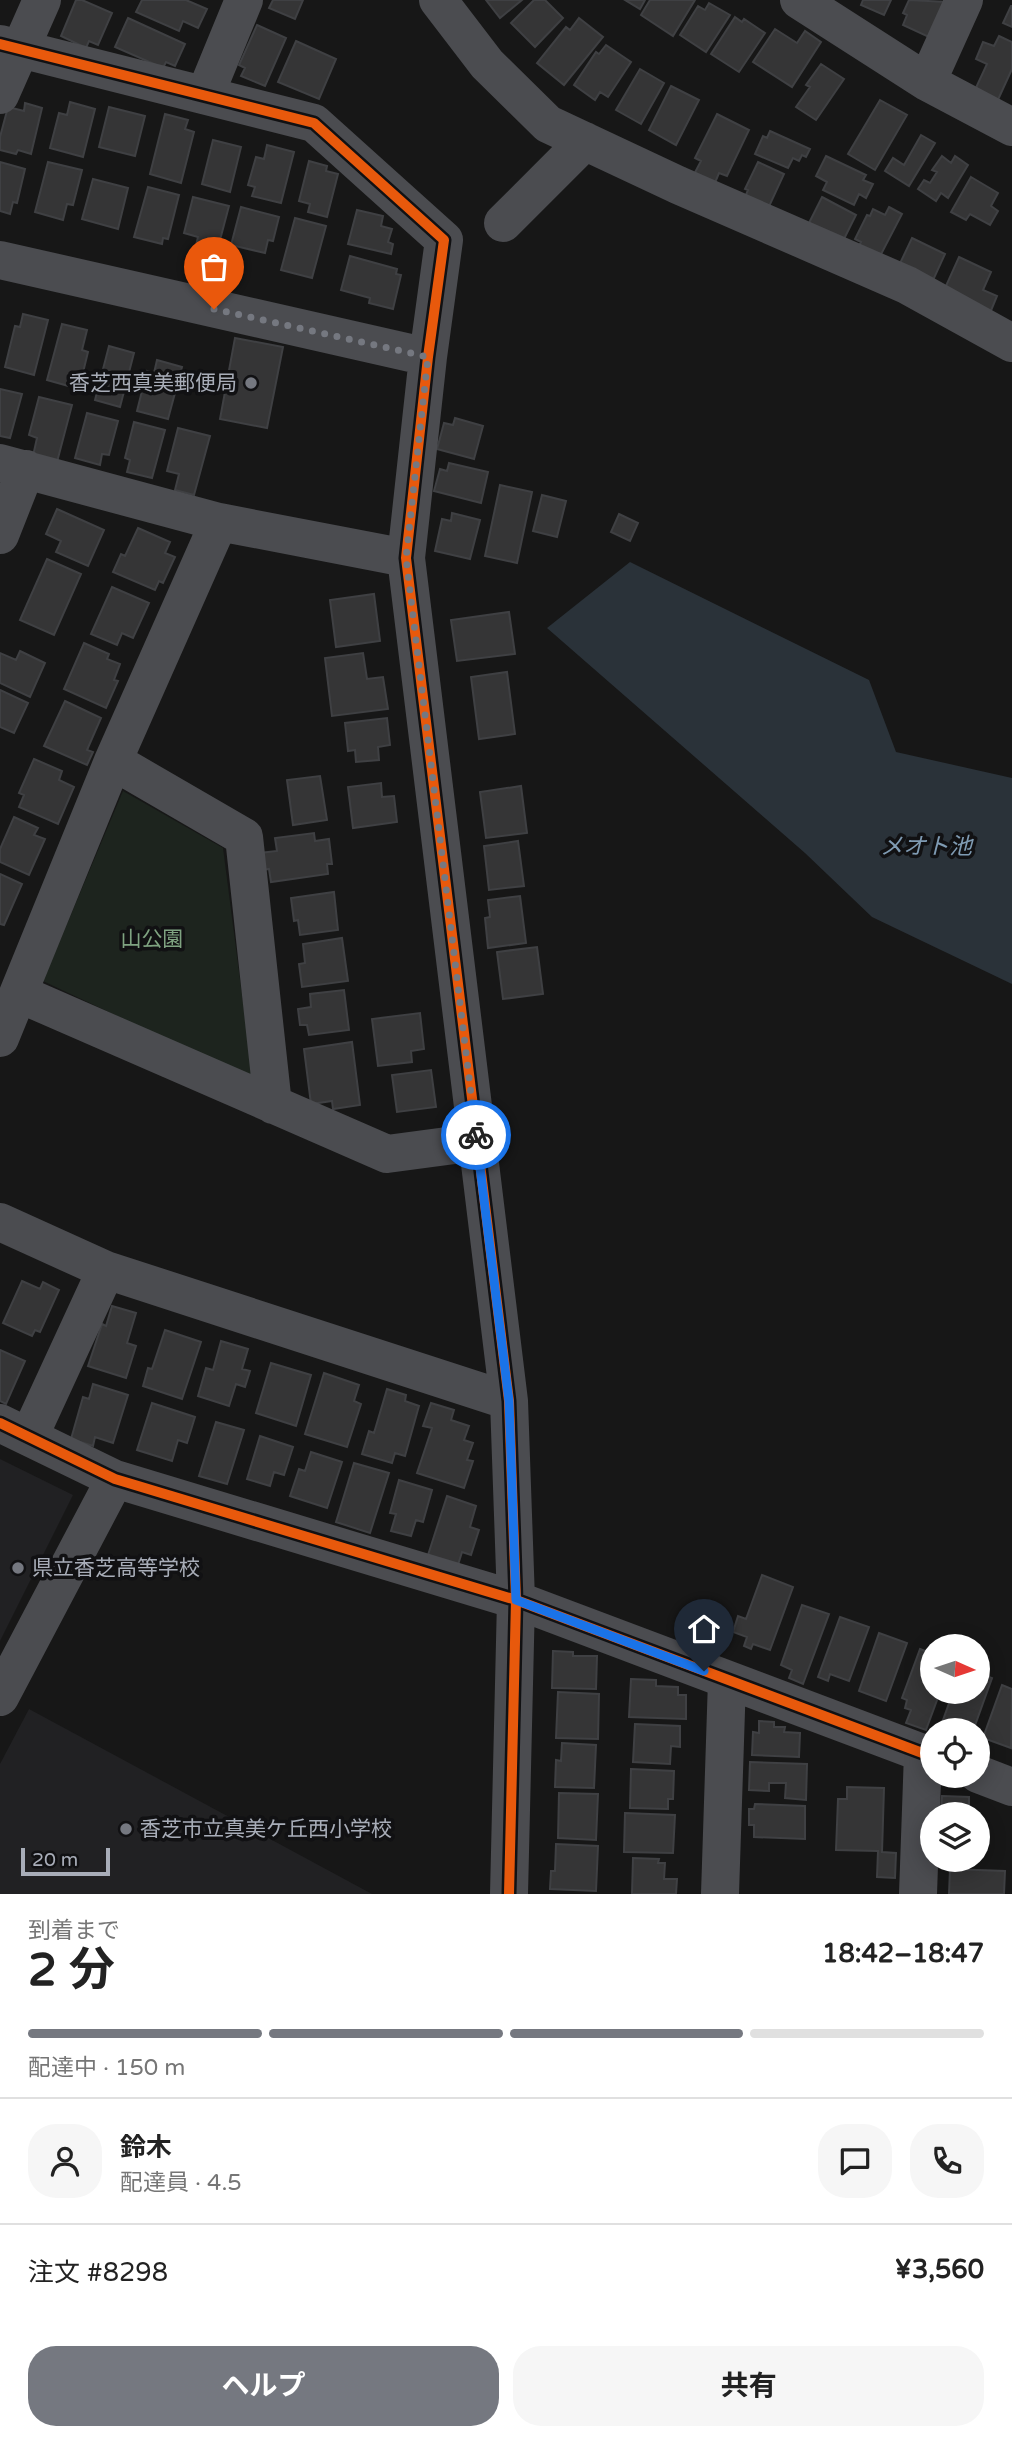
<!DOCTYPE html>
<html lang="ja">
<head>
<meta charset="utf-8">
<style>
	body { margin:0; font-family:"Varela Round","Noto Sans JP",sans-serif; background:#f6f6f6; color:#222; height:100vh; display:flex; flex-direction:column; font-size:26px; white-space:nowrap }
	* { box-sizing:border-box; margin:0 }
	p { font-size:23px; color:#767676 }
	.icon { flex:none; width:38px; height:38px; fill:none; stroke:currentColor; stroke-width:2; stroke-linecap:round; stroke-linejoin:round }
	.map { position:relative; height:1894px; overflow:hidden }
	.sheet { display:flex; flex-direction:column; background:#fff; flex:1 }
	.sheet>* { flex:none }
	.needle { width:46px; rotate:93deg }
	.controls { position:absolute; left:920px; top:1634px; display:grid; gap:14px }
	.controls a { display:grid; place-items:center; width:70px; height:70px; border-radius:50%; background:#fff; box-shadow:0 4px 18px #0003; font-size:35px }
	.scale { position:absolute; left:21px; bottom:18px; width:89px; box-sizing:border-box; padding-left:7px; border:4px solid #a8adb8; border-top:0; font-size:19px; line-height:24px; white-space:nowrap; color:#a8adb8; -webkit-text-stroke:5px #111113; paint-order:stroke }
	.pin { position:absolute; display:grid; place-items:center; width:60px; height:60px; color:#fff; margin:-72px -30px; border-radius:50% 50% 50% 0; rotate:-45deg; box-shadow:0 0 7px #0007 }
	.pin .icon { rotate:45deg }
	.courier { position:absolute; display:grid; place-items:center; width:70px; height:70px; margin:-35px; border:5px solid #1a73e8; border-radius:50%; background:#fff; color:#222; box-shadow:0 2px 9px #0007 }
	.overview em { font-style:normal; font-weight:700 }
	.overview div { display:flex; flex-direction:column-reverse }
	.overview { display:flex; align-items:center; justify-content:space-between; height:119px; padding:0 28px }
	h1 { font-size:46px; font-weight:700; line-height:52px }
	.bar { display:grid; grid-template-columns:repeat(4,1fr); gap:10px 7px; align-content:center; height:84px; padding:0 28px }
	.bar i { height:9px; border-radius:5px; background:#e0e0e0 }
	.bar .selected { background:#757880 }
	.bar p { grid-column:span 4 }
	.line { display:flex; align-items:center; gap:18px; padding:0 28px; border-top:2px solid #e0e0e0 }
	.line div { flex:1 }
	.round { display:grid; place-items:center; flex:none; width:74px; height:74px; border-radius:28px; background:#f6f6f6 }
	.action { display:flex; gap:14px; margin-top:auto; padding:14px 28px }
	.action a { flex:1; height:80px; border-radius:28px; background:#757880; color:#fff; font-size:28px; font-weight:700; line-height:80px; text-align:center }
	.action a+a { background:#f6f6f6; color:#222 }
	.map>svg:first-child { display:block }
</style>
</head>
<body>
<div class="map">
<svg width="1012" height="1894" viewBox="0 0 1012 1894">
	<rect width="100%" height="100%" fill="#171717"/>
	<!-- built -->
	<path fill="#212123" d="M0,1459l73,36 -73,146z
		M29,1709l343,185h-372v-130z"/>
	<!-- green -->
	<path fill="#1d241e" d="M123,791l100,57 30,232 -210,-99z"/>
	<!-- water -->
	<path fill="#2a3239" d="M630,562l239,118 27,72 116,26v206l-140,-67 -67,-64 -258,-225z"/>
	<!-- building -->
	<path fill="#353536" stroke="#3f4043" stroke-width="2" d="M76,0h6l30,13 -14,32 -9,-4 -3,7 -25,-12z
		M142,0h44l21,9 -9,19 -15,-7 -4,10 -43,-19z
		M273,0h30l-8,19 -26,-11z
		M486,0h36l-22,18z
		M534,0h11l18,18 -28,29 -24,-24z
		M625,0h20l-5,9z
		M650,0h45l-22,36 -32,-21z
		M863,0h28l-7,15 -23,-10z
		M909,0l38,2 -16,36 -28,-13 4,-10 -4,-2z
		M709,3l21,12 -24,37 -26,-17 18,-29 7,4z
		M1011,6h1v21l-9,-4z
		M735,17l7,5 2,-3 21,14 -26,39 -28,-18z
		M128,18l57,26 -10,22 -9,-4 -3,6 -48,-21z
		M579,18l24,19 -39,48 -27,-22 29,-36 4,3z
		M257,25l29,13 -21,48 -24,-10 4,-8 -6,-3z
		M775,29l22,14 8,-12 16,11 -29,45 -39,-25z
		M999,36l13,6v27l-15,33 -23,-10 13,-28 -11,-5 7,-17 11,4z
		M296,41l40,18 -17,40 -41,-17z
		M606,45l25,17 -23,35 -8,-5 -5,8 -21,-15 22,-33 3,2z
		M821,64l23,15 -28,41 -20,-13 14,-20 -4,-2z
		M640,69l24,14 -23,41 -25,-14z
		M671,86l28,14 -23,45 -27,-15z
		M880,100l27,15 -32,55 -27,-16z
		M70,102l25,7 -12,48 -33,-9 9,-35 8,2z
		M25,103l17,5 -11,46 -13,-4 -2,4 -16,-4v-13l8,-30 16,4z
		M109,107l36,9 -10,40 -36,-9z
		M165,114l23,6 -3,9 9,3 -13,51 -31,-9z
		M717,114l32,16 -22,46 -8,-3 -7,17 -21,-10 10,-19 -6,-3z
		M770,131l40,18 -4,8 -4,-2 -3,6 -6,-3 -5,10 -33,-14 8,-18 4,2z
		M921,135l14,8 -26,43 -24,-15 8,-13 11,7z
		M213,140l28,7 -11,45 -28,-8z
		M267,145l27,7 -13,51 -29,-7 3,-9 -7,-2 8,-28 8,2z
		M826,156l40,19 -3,5 10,4 -7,14 -7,-4 -5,11 -31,-15 4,-8 -11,-6z
		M942,156l9,7 4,-7 13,9 -20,33 -7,-5 -5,8 -18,-12 6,-9 6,3 7,-11 -5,-2z
		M309,161l18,5 -1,5 12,3 -11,43 -19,-5 2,-8 -11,-3z
		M0,162l25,7 -8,34 -4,-1 -3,12 -10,-3z
		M48,162l34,8 -9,35 -6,-1 -4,16 -28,-8z
		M758,162l26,12 -18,39 -23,-11 5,-12 -3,-1z
		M971,177l27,16 -7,13 7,5 -8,14 -20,-11 -4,6 -15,-8z
		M93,179l35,9 -10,41 -36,-10z
		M148,187l31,8 -11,44 -5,-1 -1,6 -28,-7z
		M193,197l36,9 -14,53 -21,-5 4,-17 -14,-4z
		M822,197l34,18 -17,34 -32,-22z
		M241,207l38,10 -6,24 -5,-1 -3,13 -34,-8z
		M889,207l13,7 -24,46 -21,-11 4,-7 -6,-3 12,-24 3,1 3,-7 12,6z
		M357,210l26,6 -2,10 11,3 -4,13 5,2 -2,10 -43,-10z
		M295,218l31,8 -14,52 -31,-8z
		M912,238l33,16 -16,35 -34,-15z
		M350,256l47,13 -1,5 5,1 -8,34 -24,-6 1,-5 -29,-8z
		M959,257l32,15 -8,18 14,6 -9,22 -47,-21z
		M23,314l25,6 -14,55 -29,-8 10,-41 5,1z
		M62,324l25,6 -5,20 6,2 -9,37 -32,-9z
		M235,338l48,9 -16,81 -47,-9z
		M109,346l25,7 -14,54 -25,-7z
		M157,360l25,7 -14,52 -31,-8 10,-40 7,2z
		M0,389l22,5 -12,44 -10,-2z
		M39,397l33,8 -15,57 -24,-6 4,-18 -8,-3z
		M87,413l31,8 -9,34 -7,-1 -2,11 -25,-7z
		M455,418l28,8 -9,33 -37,-10 7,-26 9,2z
		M134,422l31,8 -13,48 -25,-6 3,-12 -5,-2z
		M178,428l32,8 -16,59 -19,-5 4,-16 -12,-3z
		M449,463l39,9 -7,31 -47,-12 6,-22 7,2z
		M500,485l32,7 -15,71 -32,-7z
		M542,495l24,6 -9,36 -24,-6z
		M57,509l47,21 -16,36 -32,-14 5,-11 -15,-7z
		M452,513l28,7 -10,39 -35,-8 7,-32 9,2z
		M619,514l19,9 -8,18 -19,-9z
		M138,528l32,14 -5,11 10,4 -12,26 -4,-2 -4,9 -42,-18 8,-18 4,2z
		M47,559l34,15 -27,61 -34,-15z
		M112,587l37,16 -16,35 -11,-5 -5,12 -26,-11z
		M374,594l6,47 -44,6 -6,-47z
		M509,612l6,42 -58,7 -6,-41z
		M84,643l25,11 -2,5 13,5 -6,16 4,1 -12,27 -42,-19z
		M20,651l25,12 -15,34 -30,-14v-30l16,7z
		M363,653l4,26 16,-2 5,32 -56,7 -7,-58z
		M507,672l8,62 -36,5 -8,-62z
		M0,690l28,13 -14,30 -14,-6z
		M65,701l36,17 -14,32 6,2 -6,13 -43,-19z
		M387,718l3,27 -12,2 1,13 -23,2 -1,-12 -7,1 -3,-28z
		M34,759l28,12 -3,9 15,7 -16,37 -39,-17 5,-12 -5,-2z
		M320,776l7,44 -34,5 -6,-45z
		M381,783l1,14 12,-1 3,26 -44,6 -5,-41z
		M521,786l6,47 -41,5 -6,-46z
		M14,817l24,11 -4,7 11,4 -16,36 -29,-13v-13z
		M314,833l1,8 14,-2 3,25h-5l1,10 -57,8 -2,-13 -7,1 -2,-17 17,-2 -2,-13z
		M518,841l6,45 -35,4 -5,-44z
		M0,874l22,10 -18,41 -4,-1z
		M334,892l4,38 -38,5 -2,-15 -4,1 -3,-23z
		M520,896l6,47 -38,5 -3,-30 5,-1 -2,-17z
		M342,938l6,43 -46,6 -3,-23 6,-1 -2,-19z
		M537,947l6,47 -40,5 -6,-47z
		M344,990l5,40 -40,5 -2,-10h-7l-2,-16 13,-2 -1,-13z
		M420,1013l4,36 -13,2 1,11 -34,4 -6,-47z
		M352,1042l8,63 -27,4 -1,-8 -21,3 -7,-55z
		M431,1070l5,37 -39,5 -5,-37z
		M22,1281l18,8 3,-7 16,8 -19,42 -5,-2 -3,6 -29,-13z
		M112,1306l24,7 -9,30 9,3 -10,32 -38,-12 14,-42 4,2z
		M165,1330l36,12 -19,57 -39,-13 5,-18 4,1z
		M221,1341l27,8 -6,20 8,2 -5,16 -9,-3 -7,22 -31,-10 8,-28 7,2z
		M0,1350l25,11 -19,43 -6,-3z
		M271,1363l40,12 -15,51 -40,-13z
		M324,1373l35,12 -5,16 7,3 -14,43 -42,-13z
		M93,1384l35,11 -15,48 -18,-6 -2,9 -22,-7 12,-42 6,2z
		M387,1389l19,6 -1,6 14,5 -14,50 -10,-3 -3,10 -30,-9 7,-23 5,2z
		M152,1403l43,14 -8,26 -9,-3 -6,21 -35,-11z
		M431,1403l23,7 -3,10 18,6 -5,14 9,3 -6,17 6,1 -9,27 -47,-15 15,-45 -9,-2z
		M216,1422l28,8 -17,54 -28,-8z
		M260,1436l33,11 -9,28 -10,-3 -4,14 -23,-7z
		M311,1452l31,10 -15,46 -37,-12 9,-27 6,2z
		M354,1463l35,10 -19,60 -34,-11z
		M399,1480l33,10 -9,32 -7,-2 -5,16 -20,-5 5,-17 -6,-1z
		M447,1496l29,10 -6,21 9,3 -8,25 -9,-3 -4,13 -30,-10z
		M762,1575l31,12 -23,63 -17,-6 -2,5 -7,-3 3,-9 -14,-5 5,-16 8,3z
		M802,1605l27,9 -26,70 -14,-6 3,-8 -11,-5z
		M840,1617l29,10 -20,54 -19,-7 -2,7 -10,-4z
		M879,1633l28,10 -21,58 -27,-10z
		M920,1649l13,5v38h7l-14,38 -20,-7 5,-13 -6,-2 2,-8 -5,-2z
		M553,1651l20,1v4h24l-1,33 -44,-1z
		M978,1673l14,5 -19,53h-16l1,-2 -16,-6 11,-31h25z
		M631,1679l25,1v6l22,1v8h8v24l-57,-2z
		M1002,1685l10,4 -1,59 -28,-10z
		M558,1692l41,2 -1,45 -42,-1z
		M759,1721l15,1v5h11l-1,5 16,1 -1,24 -47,-2 1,-23 6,1z
		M635,1724l45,2v21l-9,-1 -1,18 -37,-2z
		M562,1743l34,2 -2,43 -39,-1 1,-27 5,1z
		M750,1762l57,2 -1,36 -21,-2 1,-15h-17v8l-20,-1z
		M631,1769l43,2 -1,28h-5v10l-38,-1z
		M847,1787l37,1 -2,64 14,1 -1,25 -18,-1 1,-26 -42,-1 2,-51h9z
		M559,1793l39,1 -2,46 -38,-2z
		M942,1796l27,1v18h-36v-5l8,1z
		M755,1804l50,2v33l-51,-2v-12h-5v-16h5z
		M625,1813l50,2 -2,38 -49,-1z
		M556,1844l42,2 -2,45 -46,-2 1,-18h4z
		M633,1858l26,1 -1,4h7l-1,16h13l-1,15h-44z
		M950,1869l55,2 -1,23h-55z"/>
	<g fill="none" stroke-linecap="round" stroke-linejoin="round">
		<!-- minor -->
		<path stroke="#4b4c50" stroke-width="38" d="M438,0l49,64 61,60 130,61 229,100 105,58
			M799,0l128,82 85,45
			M0,44l314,79 130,117 -16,117 -22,201 103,843 7,199 -7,294
			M927,82l37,-82
			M0,95l42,-95
			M205,95l39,-95
			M503,223l82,-82
			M0,260l428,97
			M0,463l219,59 187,36
			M0,535l26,-66
			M113,761l131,76 29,268
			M20,994l367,160 90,-12
			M0,1038l113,-277 106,-239
			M0,1222l106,48 403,131
			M0,1423l115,56 401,121 417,157
			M29,1437l77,-167
			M0,1697l115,-218
			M978,1774l34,13
			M720,1894l7,-214
			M918,1894l5,-141"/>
		<defs>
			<path id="cycleway" d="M0,44l314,79 130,117 -16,117 -22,201 103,843 7,199 -7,294
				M0,1423l115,56 401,121 417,157"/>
		</defs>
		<!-- cycleway casing -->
		<use href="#cycleway" stroke="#111113" stroke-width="15"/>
		<!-- cycleway -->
		<use href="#cycleway" stroke="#e8590c" stroke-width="10"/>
	</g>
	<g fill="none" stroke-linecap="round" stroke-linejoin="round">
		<!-- done -->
		<path stroke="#757880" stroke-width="7" stroke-dasharray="0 12.6" d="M214,309l214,48 -22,201 70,577"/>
		<!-- route -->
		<path stroke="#1a73e8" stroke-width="9" d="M476,1135l33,266 7,199 188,71"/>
	</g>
	<!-- markers -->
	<g fill="#757880" stroke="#111113" stroke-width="2.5">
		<circle cx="251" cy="383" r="7"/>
		<circle cx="18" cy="1568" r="7"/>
		<circle cx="126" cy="1829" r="7"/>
	</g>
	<g text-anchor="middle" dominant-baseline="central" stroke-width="7" stroke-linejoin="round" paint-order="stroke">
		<!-- poi labels -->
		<g font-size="21" fill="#a8adb8" stroke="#111113" text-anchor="start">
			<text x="237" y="383" text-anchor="end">香芝西真美郵便局</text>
			<text x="32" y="1568">県立香芝高等学校</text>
			<text x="140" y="1829">香芝市立真美ケ丘西小学校</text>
		</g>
		<!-- park labels -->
		<g font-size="21" fill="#7fa381" stroke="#111113">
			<text x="152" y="939">山公園</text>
		</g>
		<!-- water labels -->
		<g font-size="23" font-style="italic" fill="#7f9bb3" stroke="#111113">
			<text x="926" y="847">メオト池</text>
		</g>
	</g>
</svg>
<div class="controls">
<a><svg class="needle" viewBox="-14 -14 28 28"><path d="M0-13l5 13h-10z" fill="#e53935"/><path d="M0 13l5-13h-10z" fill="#767676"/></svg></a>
<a><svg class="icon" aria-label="locate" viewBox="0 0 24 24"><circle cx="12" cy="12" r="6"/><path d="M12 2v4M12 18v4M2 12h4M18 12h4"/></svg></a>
<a><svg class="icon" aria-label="layers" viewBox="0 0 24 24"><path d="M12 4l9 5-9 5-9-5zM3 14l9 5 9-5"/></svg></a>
</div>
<div class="scale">20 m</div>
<div class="pin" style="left:214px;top:309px;background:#ea580c"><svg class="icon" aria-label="bag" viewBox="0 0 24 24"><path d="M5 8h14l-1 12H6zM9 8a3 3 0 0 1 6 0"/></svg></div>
<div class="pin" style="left:704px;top:1671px;background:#1f2937"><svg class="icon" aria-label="home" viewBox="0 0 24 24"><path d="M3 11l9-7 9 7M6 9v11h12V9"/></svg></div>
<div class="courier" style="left:476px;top:1135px"><svg class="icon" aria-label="bike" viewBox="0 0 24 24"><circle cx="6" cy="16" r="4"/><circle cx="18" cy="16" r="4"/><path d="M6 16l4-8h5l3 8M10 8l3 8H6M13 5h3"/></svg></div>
</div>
<section class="sheet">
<div class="overview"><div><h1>2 分</h1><p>到着まで</p></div><em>18:42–18:47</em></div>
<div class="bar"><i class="selected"></i><i class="selected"></i><i class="selected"></i><i></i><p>配達中 · 150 m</p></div>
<div class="line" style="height:126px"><a class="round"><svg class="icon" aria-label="person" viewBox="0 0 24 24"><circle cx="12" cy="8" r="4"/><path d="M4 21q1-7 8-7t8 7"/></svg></a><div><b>鈴木</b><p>配達員 · 4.5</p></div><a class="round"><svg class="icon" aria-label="chat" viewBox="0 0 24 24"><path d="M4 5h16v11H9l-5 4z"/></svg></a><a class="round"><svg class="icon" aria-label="phone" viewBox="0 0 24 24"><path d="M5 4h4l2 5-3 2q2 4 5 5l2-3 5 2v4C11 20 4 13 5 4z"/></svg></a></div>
<div class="line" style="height:91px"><div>注文 #8298</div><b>¥3,560</b></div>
<div class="action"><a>ヘルプ</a><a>共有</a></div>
</section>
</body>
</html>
